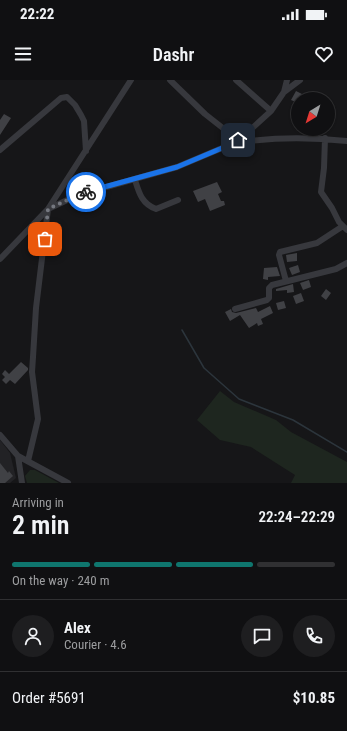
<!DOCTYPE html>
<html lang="en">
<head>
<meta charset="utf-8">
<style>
	body { margin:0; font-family:"Roboto Condensed",sans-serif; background:#1e1e20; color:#f1f3f6; height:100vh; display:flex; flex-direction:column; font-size:15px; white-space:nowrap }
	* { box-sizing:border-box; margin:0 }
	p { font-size:13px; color:#9c9d9f }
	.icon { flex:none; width:22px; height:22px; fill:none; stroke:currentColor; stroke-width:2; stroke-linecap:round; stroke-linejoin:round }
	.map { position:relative; height:403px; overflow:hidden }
	.side { display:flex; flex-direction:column; background:#101012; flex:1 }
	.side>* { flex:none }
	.needle { width:26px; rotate:218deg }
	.buttons { position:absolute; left:291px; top:12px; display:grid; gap:8px }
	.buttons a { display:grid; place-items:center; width:44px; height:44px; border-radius:50%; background:#101012; box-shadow:0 1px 3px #0004,0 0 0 1px #303032; font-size:20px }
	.pin { position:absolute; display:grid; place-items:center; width:34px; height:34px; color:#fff; margin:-17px; border-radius:8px; box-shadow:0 2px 6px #0006 }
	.courier { position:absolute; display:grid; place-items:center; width:40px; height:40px; margin:-20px; border:3px solid #1a73e8; border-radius:50%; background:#fff; color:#222; box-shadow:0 1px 5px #0007 }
	.head em { font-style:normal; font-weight:600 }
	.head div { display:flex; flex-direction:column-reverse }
	.head { display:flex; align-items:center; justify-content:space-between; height:68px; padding:0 12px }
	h1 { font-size:26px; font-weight:600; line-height:30px }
	.bar { display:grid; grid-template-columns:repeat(4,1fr); gap:6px 4px; align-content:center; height:48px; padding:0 12px }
	.bar i { height:5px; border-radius:3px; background:#303032 }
	.bar .selected { background:#0f766e }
	.bar p { grid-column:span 4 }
	.line { display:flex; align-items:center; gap:10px; padding:0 12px; border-top:1px solid #303032 }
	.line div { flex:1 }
	.round { display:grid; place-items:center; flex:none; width:42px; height:42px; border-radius:21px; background:#1e1e20 }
	.status { display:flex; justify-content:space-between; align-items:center; height:28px; padding:0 20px; background:#101012; direction:ltr }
	.status svg { height:11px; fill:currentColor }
	header { display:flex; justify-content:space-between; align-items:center; height:52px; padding:0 12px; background:#101012; font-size:18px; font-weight:600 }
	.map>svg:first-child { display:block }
</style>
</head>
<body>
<div class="status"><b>22:22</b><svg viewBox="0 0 49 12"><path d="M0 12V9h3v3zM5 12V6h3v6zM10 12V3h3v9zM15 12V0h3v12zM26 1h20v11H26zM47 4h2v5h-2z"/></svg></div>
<header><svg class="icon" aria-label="menu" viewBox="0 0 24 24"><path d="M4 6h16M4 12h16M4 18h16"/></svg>Dashr<svg class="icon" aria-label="heart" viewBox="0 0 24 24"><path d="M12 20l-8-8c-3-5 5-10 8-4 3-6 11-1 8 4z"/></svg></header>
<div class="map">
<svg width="347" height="403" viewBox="0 0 347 403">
	<rect width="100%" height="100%" fill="#161618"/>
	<!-- built -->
	<path fill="#222225" d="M0,360l10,13 6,25 -6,5h-10z"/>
	<!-- green -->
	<path fill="#1e261f" d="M220,311l14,11 42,18 15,12 56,30v21h-56l4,-8 -44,-28 -31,-7 -23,-20z
		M30,390h5l24,13h-32l-2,-7z"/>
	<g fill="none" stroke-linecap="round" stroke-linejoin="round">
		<!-- stream -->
		<path stroke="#2c353c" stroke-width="1.5" d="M182,250l22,38 35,31 54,21 54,32"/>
	</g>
	<!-- building -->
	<path fill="#404145" d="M296,11l6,3 -2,5h-2v4l-7,-3z
		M4,34l7,4 -11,17v-15z
		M217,102l5,10 -4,2 3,7h3l1,4 -15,6 -5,-12 -7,3 -5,-11z
		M297,173v8l-10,1 -1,-7z
		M298,185l2,7 -8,3 -3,-7z
		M277,187l3,9 -12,1v3l-5,-1 1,-11z
		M309,200l2,7 -8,3 -3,-7z
		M293,204l1,8 -7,1v-3l-11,1v-2z
		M326,209l5,4 -5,7 -5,-4z
		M301,213l3,8 -8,3 -3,-8z
		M284,221l2,7 -8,2 -2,-7z
		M270,226l3,7 -12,6 2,5 -5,2 -1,-3 -8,5 -9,-13 -10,6 -5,-9 6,-3 1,3 4,1 20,-5 2,4z
		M21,282l7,6v2l-13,14 -5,-4 -4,4 -4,-4 3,-3 -3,-3 3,-4 4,4z
		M0,383l8,10 1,-2 4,5 -8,7h-5z"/>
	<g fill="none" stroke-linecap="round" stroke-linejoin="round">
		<!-- minor -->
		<path stroke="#37383d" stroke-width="6" d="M170,0l35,34 33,26
			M236,0l35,31
			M284,12l3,-12
			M325,58l-1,30 -3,24 11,16 7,14 8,8
			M235,63c38,-6 74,-6 112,-2
			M0,70l61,-52 6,-1 8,8 6,10 3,6 2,30
			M135,100c4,13 7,24 21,29l22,-9
			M0,179l48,-50 83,-129
			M286,201l-7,-26 1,-3 37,-9 26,-17
			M235,229l32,-9 2,-2v-10l3,-3 64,-16 11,-6
			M0,355l18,21 50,27
			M18,376l4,27
			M28,381l10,-42 -6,-47 1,-15 3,-49 12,-99 30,-14 99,-28 57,-24 14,-11 23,-21 13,-19 16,-12"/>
	</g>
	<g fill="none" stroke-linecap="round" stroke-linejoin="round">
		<!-- done -->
		<path stroke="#757880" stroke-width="4" stroke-dasharray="0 7.2" d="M45,159l3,-30 30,-14 8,-3"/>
		<!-- route -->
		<path stroke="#1a73e8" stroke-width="5" d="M86,112l91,-25 57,-24 4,-3"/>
	</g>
</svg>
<div class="buttons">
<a><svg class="needle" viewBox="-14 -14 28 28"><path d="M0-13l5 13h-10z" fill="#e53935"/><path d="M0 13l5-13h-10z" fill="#9c9d9f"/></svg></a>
</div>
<div class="pin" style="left:45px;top:159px;background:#ea580c"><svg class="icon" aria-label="bag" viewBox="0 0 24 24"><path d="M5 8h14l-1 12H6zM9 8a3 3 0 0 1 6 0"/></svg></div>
<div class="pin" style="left:238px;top:60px;background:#1f2937"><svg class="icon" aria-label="home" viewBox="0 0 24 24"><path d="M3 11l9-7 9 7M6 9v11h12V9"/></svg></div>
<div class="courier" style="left:86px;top:112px"><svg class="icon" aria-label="bike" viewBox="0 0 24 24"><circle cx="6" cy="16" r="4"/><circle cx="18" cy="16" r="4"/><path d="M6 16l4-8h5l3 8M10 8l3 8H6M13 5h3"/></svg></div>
</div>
<section class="side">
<div class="head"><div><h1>2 min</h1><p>Arriving in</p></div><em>22:24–22:29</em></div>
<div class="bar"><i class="selected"></i><i class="selected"></i><i class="selected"></i><i></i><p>On the way · 240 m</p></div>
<div class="line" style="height:72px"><a class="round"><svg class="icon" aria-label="person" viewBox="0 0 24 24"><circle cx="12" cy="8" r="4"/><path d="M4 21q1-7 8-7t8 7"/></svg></a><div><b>Alex</b><p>Courier · 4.6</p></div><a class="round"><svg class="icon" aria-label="chat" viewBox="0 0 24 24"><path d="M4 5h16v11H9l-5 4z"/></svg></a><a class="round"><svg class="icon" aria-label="phone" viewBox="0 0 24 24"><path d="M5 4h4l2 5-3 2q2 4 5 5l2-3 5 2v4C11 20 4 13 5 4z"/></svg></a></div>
<div class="line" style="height:52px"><div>Order #5691</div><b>$10.85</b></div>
</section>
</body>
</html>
